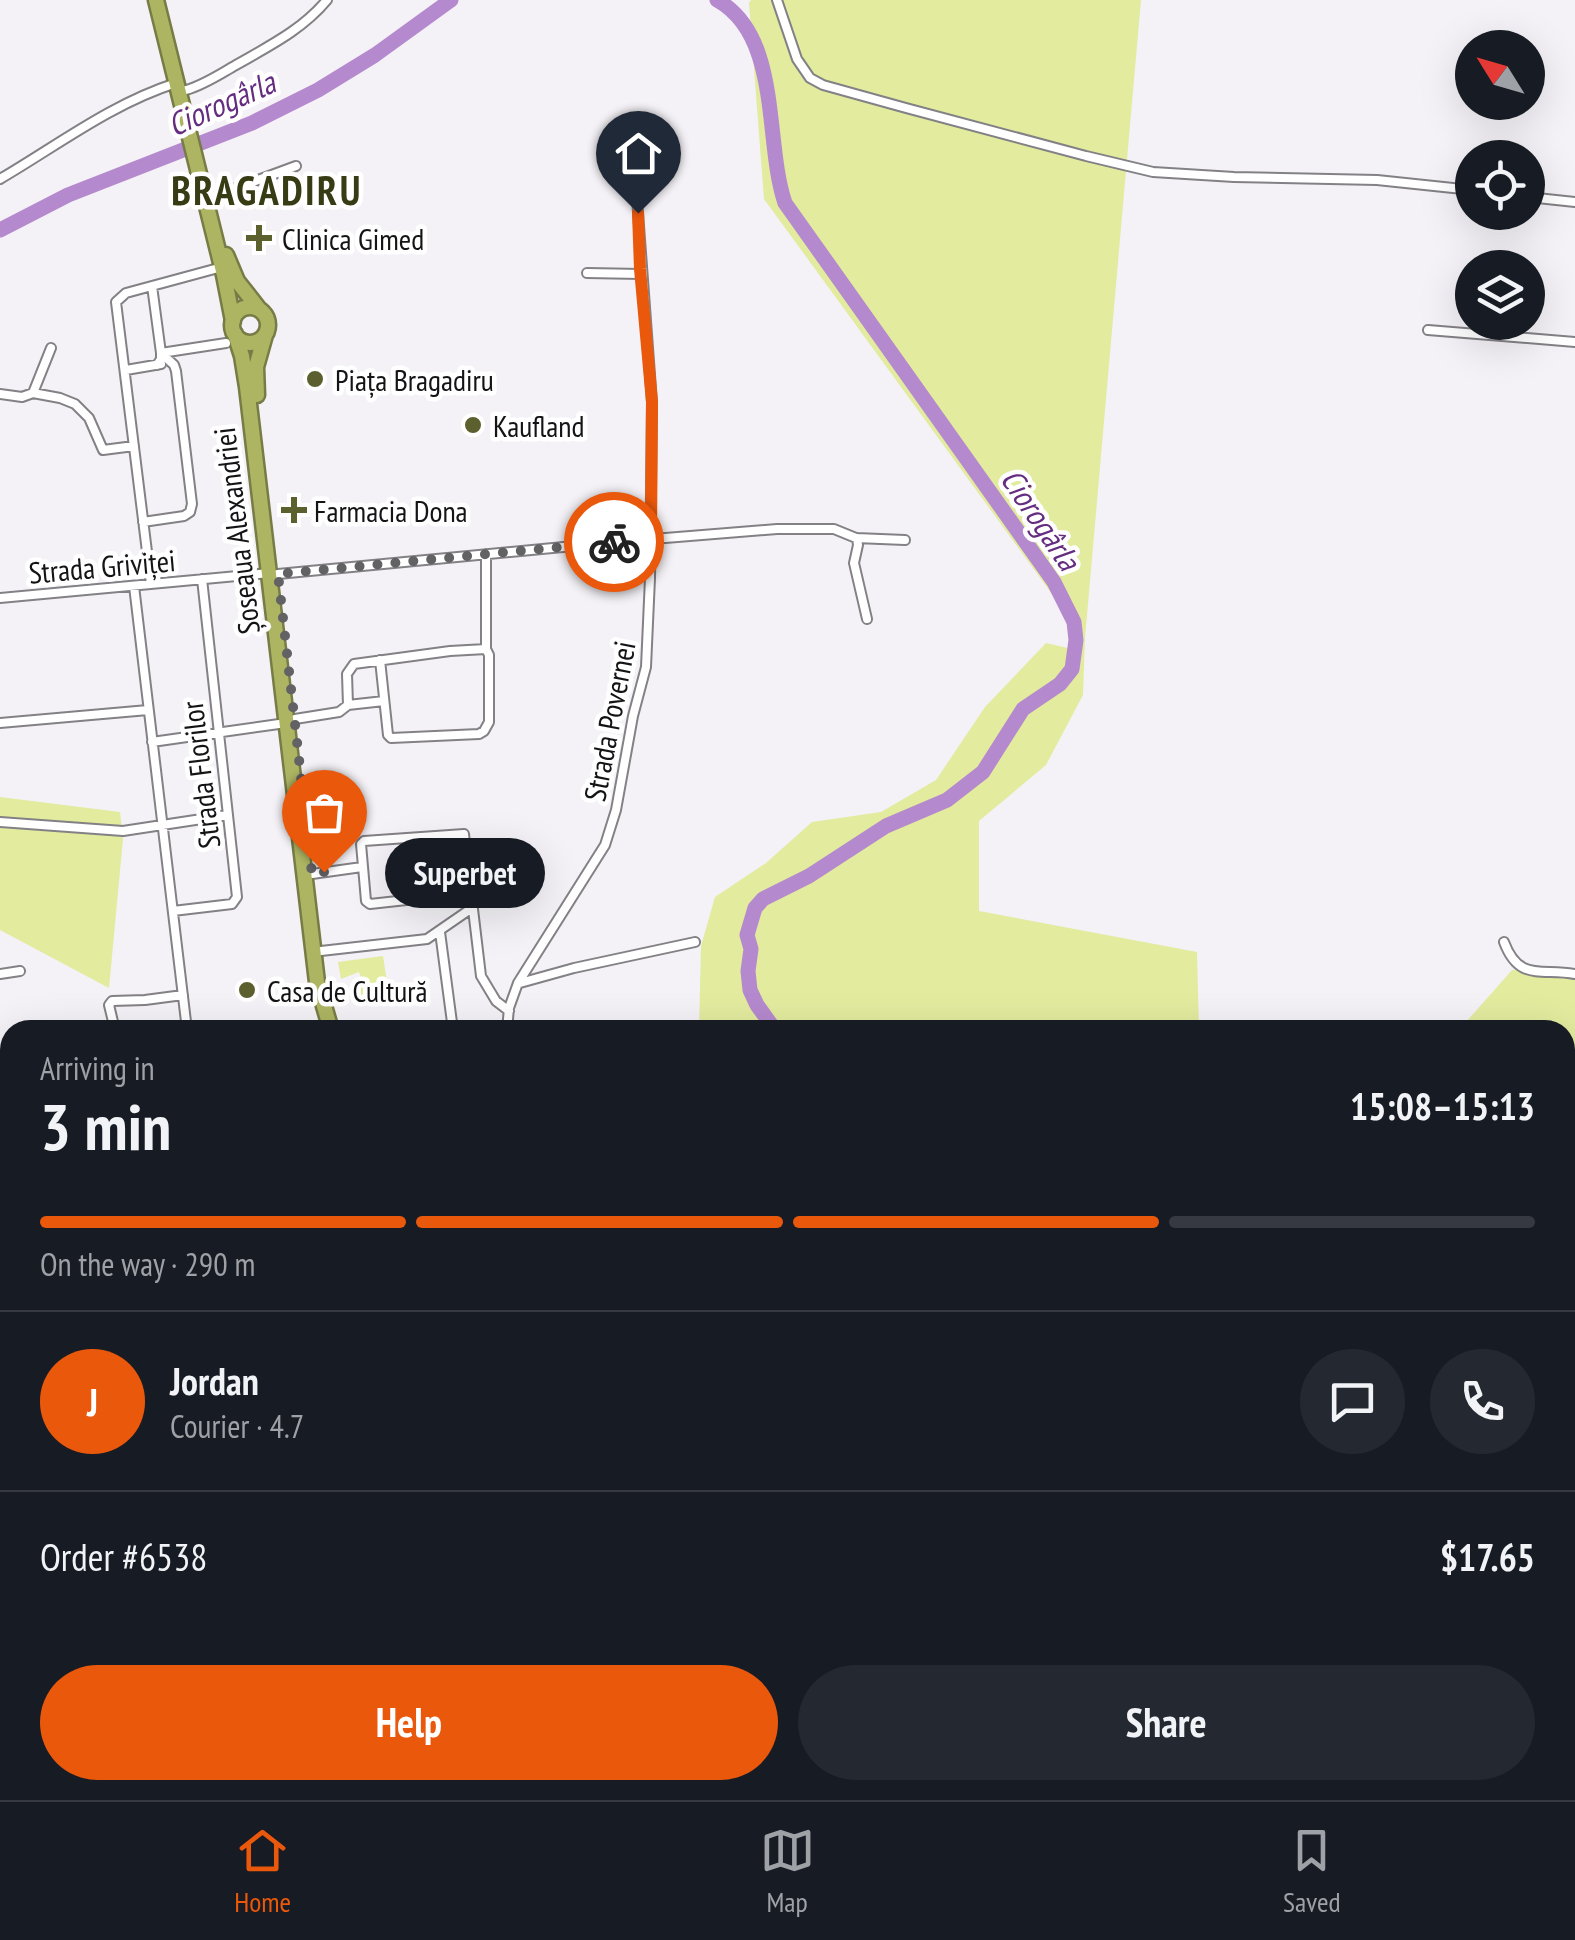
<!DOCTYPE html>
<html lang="en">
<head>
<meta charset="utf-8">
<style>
	body { margin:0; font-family:"PT Sans Narrow",sans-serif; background:#242831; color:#f1f3f6; height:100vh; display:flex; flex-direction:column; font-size:38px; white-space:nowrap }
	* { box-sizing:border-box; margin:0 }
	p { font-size:32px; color:#9ea1a6 }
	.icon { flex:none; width:55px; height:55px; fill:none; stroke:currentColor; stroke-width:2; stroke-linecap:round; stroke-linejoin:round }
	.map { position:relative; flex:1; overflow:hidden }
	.sheet { position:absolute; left:0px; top:1020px; width:1575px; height:780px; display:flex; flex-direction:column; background:#171b24; border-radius:30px 30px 0 0; box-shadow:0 10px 40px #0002 }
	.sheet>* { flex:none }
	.needle { width:65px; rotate:307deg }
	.buttons { position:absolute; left:1455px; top:30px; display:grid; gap:20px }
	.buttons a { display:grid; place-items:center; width:90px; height:90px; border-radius:50%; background:#171b24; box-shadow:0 10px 40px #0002; font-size:50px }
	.pin { position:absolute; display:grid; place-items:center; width:85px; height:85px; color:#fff; margin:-102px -42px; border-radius:50% 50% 50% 0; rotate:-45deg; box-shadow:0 0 10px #0007 }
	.pin .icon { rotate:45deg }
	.courier { position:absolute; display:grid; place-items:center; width:100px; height:100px; margin:-50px; border:8px solid #ea580c; border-radius:50%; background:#fff; color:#222; box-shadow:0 2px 12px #0007 }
	.bubble { position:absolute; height:70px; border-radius:35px; background:#171b24; box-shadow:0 10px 40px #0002; font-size:32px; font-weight:600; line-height:70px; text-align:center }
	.overview em { font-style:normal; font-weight:600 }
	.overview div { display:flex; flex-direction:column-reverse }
	.overview { display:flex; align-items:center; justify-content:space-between; height:170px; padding:0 40px }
	h1 { font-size:65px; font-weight:600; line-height:75px }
	.bar { display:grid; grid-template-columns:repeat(4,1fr); gap:15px 10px; align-content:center; height:120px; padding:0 40px }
	.bar i { height:12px; border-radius:8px; background:#363941 }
	.bar .active { background:#ea580c }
	.bar p { grid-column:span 4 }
	.line { display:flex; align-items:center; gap:25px; padding:0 40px; border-top:2px solid #363941 }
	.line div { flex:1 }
	.round { display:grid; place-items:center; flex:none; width:105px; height:105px; border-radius:52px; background:#242831 }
	.button { display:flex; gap:20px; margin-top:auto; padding:20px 40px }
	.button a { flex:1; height:115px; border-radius:60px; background:#ea580c; color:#fff; font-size:40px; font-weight:600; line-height:115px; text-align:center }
	.button a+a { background:#242831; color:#f1f3f6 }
	.menu { display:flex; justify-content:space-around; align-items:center; height:140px; border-top:2px solid #363941; background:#171b24; font-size:28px; color:#9ea1a6 }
	.menu a { display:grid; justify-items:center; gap:5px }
	.menu .active { color:#ea580c }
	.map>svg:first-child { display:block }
</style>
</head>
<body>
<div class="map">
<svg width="1575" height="1800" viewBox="0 0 1575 1800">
	<rect width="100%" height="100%" fill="#f4f2f6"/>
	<!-- green -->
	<path fill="#e2eb9e" d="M751,0h390l-56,638 -2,57 -37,70 -67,56v90l218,41 2,78h-500l2,-84 14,-49 51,-34 46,-41 69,-10 55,-32 49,-73 61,-64 26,6 12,-11 -320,-439 -15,-196z
		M0,797l120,15 3,27 -14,149 -109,-58z
		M383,956l5,33 -28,6 -2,-13 4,-1 -3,-9 -18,7 -3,-17z
		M1512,970h63v135l-10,9v-84h-106z"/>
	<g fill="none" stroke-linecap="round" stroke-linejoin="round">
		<!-- river -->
		<path stroke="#b589ce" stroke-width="15" d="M717,0c65,36 47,142 68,203l269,379 20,40 2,18 -4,29 -12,15 -37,25 -40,63 -36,28 -61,26 -77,50 -46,23 -8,9 -8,27 4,14 -3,22 2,19 7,15 18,25
			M0,230l68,-35 184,-72 66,-33 57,-35 76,-55
			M1565,1091l10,-9"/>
		<defs>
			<path id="street" d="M777,0l20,59 13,19 13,7 83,23 180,48 67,16 81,5 143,3 95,10
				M186,90c18,-5 34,-16 50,-25 33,-19 66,-35 91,-65
				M0,179c58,-34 111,-75 176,-96
				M212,197l84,-31
				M1528,197l47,5
				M587,273l54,1
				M1428,330l147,12
				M157,365l4,-6v-6l65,-10
				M126,370l35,-6
				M33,393l18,-45
				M0,394l22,3 11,-4 27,5 15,6 14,14 14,32 31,-4
				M143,522l41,-6 6,-4 2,-8 -16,-133 -2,-6 -13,-12 -9,-67
				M857,538l1,7 -4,18 13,56
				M278,574l338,-32 161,-13h57l22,9 49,2
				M151,584l-35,-282 10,-9 96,-26
				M134,586l53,444
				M0,598l269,-25
				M380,660l8,75 3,3 88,-4 5,-3 5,-9v-67l-3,-6v-95
				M348,705l-1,-31 7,-10 96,-13 36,-2
				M295,719l44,-7 9,-7 36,-4
				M0,723l148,-13
				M152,742l134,-19
				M0,822l123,9 105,-16
				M312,874l50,-7
				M498,890l-128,14 -4,-3 -5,-57 3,-3 100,-7 17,142 15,25 13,10
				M173,911l59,-7 5,-7 -35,-318
				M440,932l13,98
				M1504,942c15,40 37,26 71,32
				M321,951l106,-12 45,-31
				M0,974l20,-3
				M520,983l54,-15 121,-26
				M115,1030l-6,-25 3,-4 33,-1 38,-5
				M507,1030l2,-22 9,-25 87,-138 11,-35 17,-94 13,-49 4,-89 2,-176 -16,-217
				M0,1099l10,-2
				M0,1225l10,-1
				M0,1345l10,-1
				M0,1448l10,-2
				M0,1471l10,74
				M1565,1701l10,-1
				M72,1790l1,10
				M845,1790l6,10
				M948,1790l6,10
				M1054,1790l3,10
				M1385,1790l1,10
				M1452,1790l2,10
				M1522,1790l1,10"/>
			<path id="secondary" d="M1565,1409l10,2
				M264,1800l31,-10"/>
			<path id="highway" d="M156,0l68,275 9,46
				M226,255l11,26 22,28
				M232 325a18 18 0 1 1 36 0a18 18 0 1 1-36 0Z
				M235,334l7,22 5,31 70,595 14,48
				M257,395l-1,-28 9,-32
				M737,1790l5,10"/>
		</defs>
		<!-- street casing -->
		<use href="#street" stroke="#838185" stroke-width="12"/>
		<!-- secondary casing -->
		<use href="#secondary" stroke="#838185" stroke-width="16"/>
		<!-- highway casing -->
		<use href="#highway" stroke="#777c47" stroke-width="19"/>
		<!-- street -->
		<use href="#street" stroke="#fff" stroke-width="8"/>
		<!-- secondary -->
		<use href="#secondary" stroke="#fff" stroke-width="11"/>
		<!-- highway -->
		<use href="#highway" stroke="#adb462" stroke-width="14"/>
	</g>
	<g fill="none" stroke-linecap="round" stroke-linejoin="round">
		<!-- done -->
		<path stroke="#626164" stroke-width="10" stroke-dasharray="0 18" d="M324,872l-12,2 -34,-300 336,-32"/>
		<!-- route -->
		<path stroke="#ea580c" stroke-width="12" d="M614,542l37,-3 1,-137 -12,-133 -2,-56"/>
	</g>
	<!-- markers -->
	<g fill="#5c602e" stroke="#fff" stroke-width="4">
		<path d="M254 223h10v10h10v10h-10v10h-10v-10h-10v-10h10z"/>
		<circle cx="315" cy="379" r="10"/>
		<circle cx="473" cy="425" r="10"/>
		<path d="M289 495h10v10h10v10h-10v10h-10v-10h-10v-10h10z"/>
		<circle cx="247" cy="990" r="10"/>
	</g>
	<g text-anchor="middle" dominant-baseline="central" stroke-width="9" stroke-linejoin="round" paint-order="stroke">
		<!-- poi labels -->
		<g font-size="30" fill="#141315" stroke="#fff" text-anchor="start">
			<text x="282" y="238">Clinica Gimed</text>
			<text x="335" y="379">Piața Bragadiru</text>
			<text x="493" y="425">Kaufland</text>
			<text x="314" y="510">Farmacia Dona</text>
			<text x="267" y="990">Casa de Cultură</text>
		</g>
		<!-- street labels -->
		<g font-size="30" fill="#141315" stroke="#fff">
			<text transform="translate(236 531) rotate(-97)">Șoseaua Alexandriei</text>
			<text transform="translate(102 566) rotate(-5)">Strada Griviței</text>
			<text transform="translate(609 721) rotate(-79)">Strada Povernei</text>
			<text transform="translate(200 775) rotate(-97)">Strada Florilor</text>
		</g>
		<!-- water labels -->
		<g font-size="32" font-style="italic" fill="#642d80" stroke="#fff">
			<text transform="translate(221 103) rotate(-24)">Ciorogârla</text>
			<text transform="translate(1041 519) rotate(56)">Ciorogârla</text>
		</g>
		<!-- district labels -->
		<g font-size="40" font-weight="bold" letter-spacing="2.5" fill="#383c14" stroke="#fff">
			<text x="267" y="190">BRAGADIRU</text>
		</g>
	</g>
</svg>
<div class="buttons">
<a><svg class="needle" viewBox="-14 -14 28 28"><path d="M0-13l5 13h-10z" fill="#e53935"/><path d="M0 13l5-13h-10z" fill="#9ea1a6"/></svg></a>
<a><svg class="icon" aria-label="locate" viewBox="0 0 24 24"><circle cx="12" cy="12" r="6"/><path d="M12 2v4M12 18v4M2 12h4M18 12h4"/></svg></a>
<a><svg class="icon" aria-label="layers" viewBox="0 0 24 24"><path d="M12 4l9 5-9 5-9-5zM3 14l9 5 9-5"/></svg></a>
</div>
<div class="pin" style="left:324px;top:872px;background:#ea580c"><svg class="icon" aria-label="bag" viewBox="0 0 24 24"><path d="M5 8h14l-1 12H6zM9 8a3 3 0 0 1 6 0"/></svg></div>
<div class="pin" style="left:638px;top:213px;background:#1f2937"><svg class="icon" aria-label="home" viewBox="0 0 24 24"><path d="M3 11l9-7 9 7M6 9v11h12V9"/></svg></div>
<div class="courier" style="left:614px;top:542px"><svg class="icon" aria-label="bike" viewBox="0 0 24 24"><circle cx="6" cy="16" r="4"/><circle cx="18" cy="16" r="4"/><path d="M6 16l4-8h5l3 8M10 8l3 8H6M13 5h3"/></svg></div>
<div class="bubble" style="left:385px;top:838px;width:160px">Superbet</div>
<section class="sheet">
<div class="overview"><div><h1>3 min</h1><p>Arriving in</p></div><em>15:08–15:13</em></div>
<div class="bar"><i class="active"></i><i class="active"></i><i class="active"></i><i></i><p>On the way · 290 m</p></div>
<div class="line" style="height:180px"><b class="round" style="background:#ea580c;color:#fff">J</b><div><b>Jordan</b><p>Courier · 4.7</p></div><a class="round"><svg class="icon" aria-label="chat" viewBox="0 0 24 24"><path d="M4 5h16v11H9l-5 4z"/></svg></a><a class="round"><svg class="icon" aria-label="phone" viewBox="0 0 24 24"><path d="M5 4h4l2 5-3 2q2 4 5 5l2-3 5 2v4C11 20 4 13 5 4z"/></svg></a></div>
<div class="line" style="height:130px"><div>Order #6538</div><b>$17.65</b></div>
<div class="button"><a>Help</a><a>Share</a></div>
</section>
</div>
<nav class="menu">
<a class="active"><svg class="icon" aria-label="home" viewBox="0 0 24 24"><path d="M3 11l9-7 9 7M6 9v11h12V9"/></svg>Home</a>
<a><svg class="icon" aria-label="map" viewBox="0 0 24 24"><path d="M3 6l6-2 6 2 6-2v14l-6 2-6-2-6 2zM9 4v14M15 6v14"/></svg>Map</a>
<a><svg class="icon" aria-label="saved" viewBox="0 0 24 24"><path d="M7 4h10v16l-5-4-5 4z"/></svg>Saved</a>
</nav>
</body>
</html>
